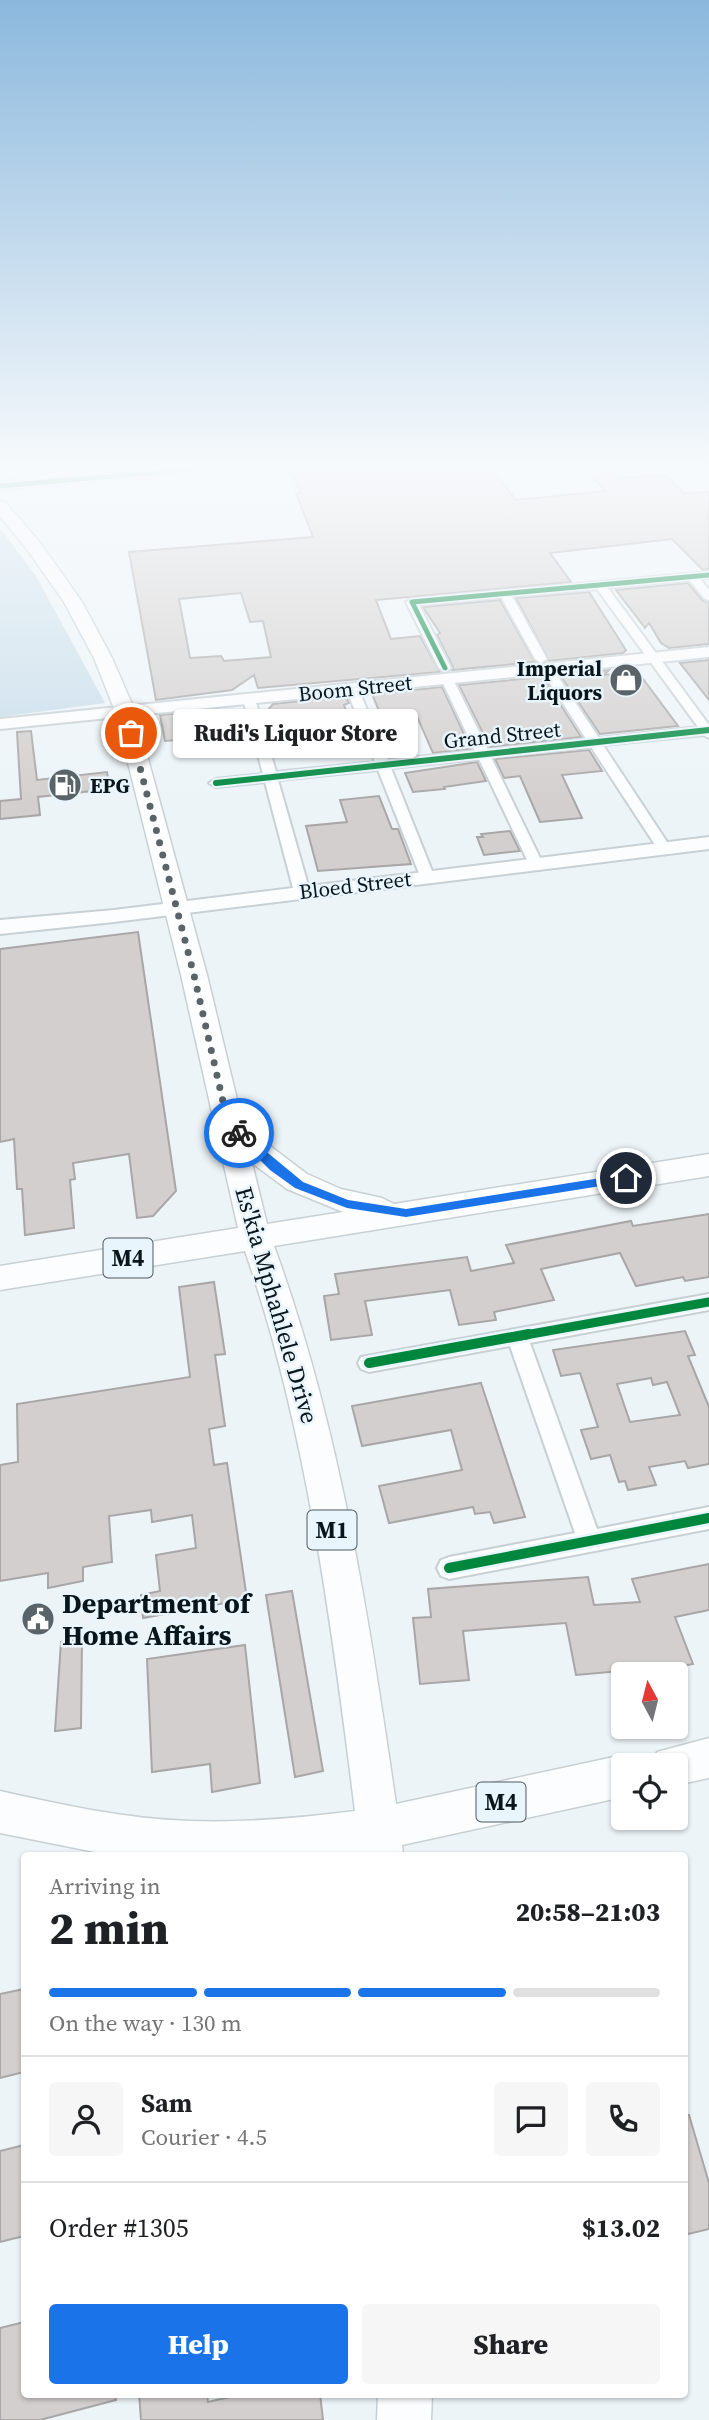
<!DOCTYPE html>
<html lang="en">
<head>
<meta charset="utf-8">
<style>
	body { margin:0; font-family:"Source Serif 4",serif; background:#f6f6f6; color:#202124; height:100vh; display:flex; flex-direction:column; font-size:26px; white-space:nowrap }
	* { box-sizing:border-box; margin:0 }
	p { font-size:23px; color:#757577 }
	.icon { flex:none; width:38px; height:38px; fill:none; stroke:currentColor; stroke-width:2; stroke-linecap:round; stroke-linejoin:round }
	.map { position:relative; flex:1; overflow:hidden }
	.panel { position:absolute; left:21px; top:1852px; width:667px; height:546px; display:flex; flex-direction:column; background:#fff; border-radius:7px; box-shadow:0 2px 5px #0004 }
	.panel>* { flex:none }
	.needle { width:46px; rotate:353deg }
	.buttons { position:absolute; left:611px; top:1662px; display:grid; gap:14px }
	.buttons a { display:grid; place-items:center; width:77px; height:77px; border-radius:7px; background:#fff; box-shadow:0 2px 5px #0004; font-size:35px }
	.pin { position:absolute; display:grid; place-items:center; width:60px; height:60px; color:#fff; margin:-30px; border:4px solid #fff; border-radius:50%; box-shadow:0 2px 7px #0007 }
	.courier { position:absolute; display:grid; place-items:center; width:70px; height:70px; margin:-35px; border:5px solid #1a73e8; border-radius:50%; background:#fff; color:#222; box-shadow:0 2px 9px #0007 }
	.bubble { position:absolute; height:49px; border-radius:7px; background:#fff; box-shadow:0 2px 5px #0004; font-size:23px; font-weight:800; line-height:49px; text-align:center }
	.head em { font-style:normal; font-weight:800 }
	.head div { display:flex; flex-direction:column-reverse }
	.head { display:flex; align-items:center; justify-content:space-between; height:119px; padding:0 28px }
	h1 { font-size:46px; font-weight:800; line-height:52px }
	.bar { display:grid; grid-template-columns:repeat(4,1fr); gap:10px 7px; align-content:center; height:84px; padding:0 28px }
	.bar i { height:9px; border-radius:5px; background:#e0e0e0 }
	.bar .current { background:#1a73e8 }
	.bar p { grid-column:span 4 }
	.line { display:flex; align-items:center; gap:18px; padding:0 28px; border-top:2px solid #e0e0e0 }
	.line div { flex:1 }
	.round { display:grid; place-items:center; flex:none; width:74px; height:74px; border-radius:7px; background:#f6f6f6 }
	.cta { display:flex; gap:14px; margin-top:auto; padding:14px 28px }
	.cta a { flex:1; height:80px; border-radius:7px; background:#1a73e8; color:#fff; font-size:28px; font-weight:800; line-height:80px; text-align:center }
	.cta a+a { background:#f6f6f6; color:#202124 }
	.map>svg:first-child { display:block }
</style>
</head>
<body>
<div class="map">
<svg width="709" height="2420" viewBox="0 0 709 2420">
	<rect width="100%" height="100%" fill="#edf4f8"/>
	<!-- green -->
	<path fill="#c8ddea" d="M0,528l36,48 69,127 -105,14z"/>
	<!-- building -->
	<path fill="#d3cfce" stroke="#a8a6a6" stroke-width="2" fill-rule="evenodd" d="M289,467h201l26,33 89,-9 -20,-24h27l11,11 43,-3 18,18 25,-1v77l-6,1 -31,-31 -122,14 21,29 -195,18 15,39 29,-3 20,36 -182,16 -4,-13 -22,15 -76,10 -27,-148 184,-15 -17,-44h5zM241,593l9,29 13,-1 8,36 -47,4 -3,-5 -31,2 -11,-59z
		M688,583l15,18 6,1v42l-40,4 -8,-5 -12,-20 -4,5 -29,-38z
		M589,592l37,58 -3,3 -74,8 -33,-63z
		M500,600l35,62 -83,8 1,-3 -16,-32 3,-2 -17,-26z
		M709,660v40l-29,-37z
		M609,670l-5,5 34,-3 40,54 -78,8 -40,-59z
		M543,677l38,60 -91,10 -31,-62z
		M442,687l29,62 -38,4 -17,-39 -34,4 -10,-24z
		M346,696l3,7 -5,2 7,18 -76,9 -3,-10 -7,1 -2,-7 10,-12z
		M194,712l6,26 -35,3 -5,-26z
		M31,731l6,49 70,-8 3,17 -72,8 2,18 -40,4v-18l21,-2 -4,-67z
		M589,750l13,21 -40,4 20,43 -42,4 -20,-46 -16,2 -9,-19z
		M477,762l9,19 -42,6 1,2 -32,3 -8,-19z
		M379,796l13,33h6l13,35 -93,7 -12,-45 41,-4 -7,-22z
		M510,831l10,20 -36,4 -7,-18h6l-2,-3z
		M138,932l38,259 -23,25 -16,2 -8,-64 -56,9 2,16 -5,1 4,48 -49,7 -3,-46h-5l-3,-50 -14,3v-193z
		M709,1214v63l-24,4 -2,-4 -47,9 -16,-33 -79,16 13,31 -60,12 2,8 -37,5 -9,-35 -85,11 7,34 -41,5 -7,-44 15,-2 -4,-20 132,-17 4,14 43,-8 -8,-18 125,-24 2,5z
		M214,1282l11,72 -10,1 10,71 -16,3 5,36 13,-2 20,136 -104,19 -2,-23 19,-4 -4,-36 40,-7 -4,-33 -40,7 -1,-12 -42,6 3,46 -29,5v14l-35,7v-15l-48,8v-116l18,-3 -1,-58 173,-27 -11,-90z
		M685,1331l10,24 -7,1 21,51v57l-21,4 -3,-7 -36,6 7,18 -28,5 -3,-9 -6,1 -9,-27 -19,4 -10,-29 17,-3 -18,-54 -19,3 -8,-26zM651,1378l2,7 14,-3 13,33 -50,7 -13,-38z
		M481,1383l44,134 -31,6 -4,-11 -15,2 -2,-7 -84,16 -10,-37 83,-16 -11,-40 -89,16 -10,-40z
		M709,1564v46l-34,7 18,47 -47,9 -2,-4 -68,6 -10,-52 -103,8 6,49 -49,4 -7,-66 18,-1 -3,-28 160,-12 6,28 46,-3 -8,-23z
		M292,1591l31,180 -28,6 -29,-182z
		M82,1639l-1,89 -26,3 6,-89z
		M245,1645l15,138 -48,9 -2,-28 -58,8 -5,-113z
		M24,1989v83l-24,6v-84z
		M689,2115l20,68v46l-25,6v-119z
		M24,2145v91l-24,6v-91z
		M24,2322v72h91l1,6 -76,20h-40v-92z
		M139,2394h68l1,8 34,-8h78l3,26h-182z"/>
	<g fill="none" stroke-linecap="round" stroke-linejoin="round">
		<defs>
			<path id="street" d="M182,467h39l-5,3 -216,19v-6z
				M709,572v6l-9,1 9,11v10l-4,-1 -16,-19 -81,8 101,137v13l-6,-3 -100,10 68,103 -2,3h-10l-68,-104 -100,10 52,107 -7,4 -7,-4 -50,-105 -88,9 43,108 -7,4 -7,-4 -42,-106 -100,10 32,112 -8,5 -8,-5 -29,-110 -49,5 -7,-4 7,-4 47,-5 -20,-75 6,-4 6,4 21,73 99,-10 -29,-74 6,-4 6,4 30,72 87,-9 -34,-72 6,-4 6,4 35,71 98,-11 -45,-70 6,-4 4,1 48,72 99,-11 -101,-138 -85,7 35,63 -6,4 -6,-4 -34,-62 -82,8 32,63 -6,4 -6,-4 -33,-66 6,-3z
				M709,1294v16l-179,33 67,186 112,-22v22l-260,50 -8,-3 -4,-8 4,-8 8,-3 126,-24 -65,-187 -141,26 -8,-3 -3,-6 3,-6z"/>
			<path id="secondary" d="M135,467h14l-3,11h-10z
				M709,647v10l-709,72v-10z
				M709,837v12l-595,73 -114,12v-14l114,-10z"/>
			<path id="primary" d="M89,467h24l-2,3 -42,12 -69,8v-8z
				M119,467h14l5,9 -8,5 -5,-2z
				M0,501l6,2 35,41 41,58 30,56 23,53 72,264 34,141 33,33 33,25 34,15 41,9 12,6 315,-50v22l-435,70c65,177 95,371 122,558l227,-49 15,6 1,5h-16v31l-221,48 1,10h-42l-1,-3 -21,3h-229l-110,-22v-42c62,14 126,28 190,30 55,2 110,-3 165,-10 -23,-185 -49,-385 -110,-560l-245,39v-24l238,-38 -57,-253 -66,-264 -21,-53 -30,-56 -35,-50 -29,-36zM252,1163l35,26 56,23 -76,12z
				M709,1738v40l-33,7v-19h-25l6,-14z
				M378,2394h54l-1,26h-54z"/>
		</defs>
		<!-- street casing -->
		<use href="#street" stroke="#c7d0d5" stroke-width="4"/>
		<!-- secondary casing -->
		<use href="#secondary" stroke="#c7d0d5" stroke-width="4"/>
		<!-- primary casing -->
		<use href="#primary" stroke="#c7d0d5" stroke-width="3"/>
		<!-- street -->
		<use href="#street" fill="#fcfdfe" fill-rule="evenodd"/>
		<!-- secondary -->
		<use href="#secondary" fill="#fcfdfe" fill-rule="evenodd"/>
		<!-- primary -->
		<use href="#primary" fill="#fcfdfe" fill-rule="evenodd"/>
		<defs>
			<path id="cycleway-far3" d="M0,486l216,-19
				M445,668l-33,-66 297,-27"/>
			<path id="cycleway-far2" d="M216,783l493,-53"/>
			<path id="cycleway-far1" d="M520,1336l189,-34"/>
			<path id="cycleway" d="M369,1363l160,-29
				M449,1568l260,-50"/>
		</defs>
		<!-- cycleway-far3 casing -->
		<use href="#cycleway-far3" stroke="#e9f5fc" stroke-width="8"/>
		<!-- cycleway-far2 casing -->
		<use href="#cycleway-far2" stroke="#e9f5fc" stroke-width="10"/>
		<!-- cycleway-far1 casing -->
		<use href="#cycleway-far1" stroke="#e9f5fc" stroke-width="13"/>
		<!-- cycleway casing -->
		<use href="#cycleway" stroke="#e9f5fc" stroke-width="15"/>
		<!-- cycleway-far3 -->
		<use href="#cycleway-far3" stroke="#00873e" stroke-width="5"/>
		<!-- cycleway-far2 -->
		<use href="#cycleway-far2" stroke="#00873e" stroke-width="6"/>
		<!-- cycleway-far1 -->
		<use href="#cycleway-far1" stroke="#00873e" stroke-width="9"/>
		<!-- cycleway -->
		<use href="#cycleway" stroke="#00873e" stroke-width="10"/>
	</g>
	<!-- sky -->
	<linearGradient id="sky" x2="0" y2="1"><stop stop-color="#8bb8dd"/><stop offset="0.58" stop-color="#f7fafc"/><stop offset="1" stop-color="#f7fafc" stop-opacity="0"/></linearGradient>
	<rect width="709" height="806" fill="url(#sky)"/>
	<!-- route -->
	<path fill="#1a73e8" d="M239,1129l64,53 45,18 58,9 220,-35 6,4 -6,4 -220,35 -59,-9 -52,-20 -25,-18 -35,-35 -1,-2z"/>
	<g fill="none" stroke-linecap="round" stroke-linejoin="round">
		<!-- done -->
		<path stroke="#596368" stroke-width="7" stroke-dasharray="0 12.6" d="M131,733l63,242 33,144 12,14"/>
	</g>
	<!-- icons -->
	<defs>
		<symbol id="shop-disc" viewBox="-11 -11 22 22"><circle r="9.5" fill="#596368" stroke="#e9f5fc"/><path d="M-5-2.5h2.3a2.7 3.5 0 0 1 5.4 0H5L5.5 6h-11ZM-1.5-2.5h3a1.5 2.3 0 0 0-3 0Z" fill="#fff"/></symbol>
		<symbol id="fuel-disc" viewBox="-11 -11 22 22"><circle r="9.5" fill="#596368" stroke="#e9f5fc"/><path d="M-5.5-6h7V0h2V4h1.3V-2.5L3-4.5l.8-.8L6-3V5H2.5V1h-1V6h-7ZM-4.2-4.7v3.2H.2V-4.7Z" fill="#fff"/></symbol>
		<symbol id="civic-disc" viewBox="-11 -11 22 22"><circle r="9.5" fill="#596368" stroke="#e9f5fc"/><path d="M-.6-6.5H3V-4.5H.6V-3L4-1V1h2V6H-6V1h2V-1L-.6-3ZM-1.2 2.5V6h2.4V2.5Z" fill="#fff"/></symbol>
	</defs>
	<g fill-rule="evenodd">
		<use href="#shop-disc" x="607" y="661" width="38" height="38"/>
		<use href="#fuel-disc" x="46" y="766" width="38" height="38"/>
		<use href="#civic-disc" x="19" y="1600" width="38" height="38"/>
	</g>
	<g text-anchor="middle" dominant-baseline="central" stroke-width="5" stroke-linejoin="round" paint-order="stroke">
		<!-- far-poi labels -->
		<g font-size="21" font-weight="bold" fill="#0a151b" stroke="#e9f5fc" text-anchor="end">
			<text x="602" y="668">Imperial<tspan x="602" dy="24">Liquors</tspan></text>
			<text x="90" y="785" text-anchor="start">EPG</text>
		</g>
		<!-- far-street labels -->
		<g font-size="21" fill="#0a151b" stroke="#e9f5fc">
			<text transform="translate(355 688) rotate(-6)">Boom Street</text>
			<text transform="translate(502 735) rotate(-6)">Grand Street</text>
			<text transform="translate(355 885) rotate(-7)">Bloed Street</text>
		</g>
		<!-- shield labels -->
		<g fill="#e9f5fc" stroke="#4d585e" stroke-width="2">
			<rect x="103.5" y="1238.5" width="49" height="39" rx="5"/>
			<rect x="307.5" y="1510.5" width="49" height="39" rx="5"/>
			<rect x="476.5" y="1782.5" width="49" height="39" rx="5"/>
		</g>
		<g font-size="23" font-weight="bold" fill="#0a151b">
			<text x="128" y="1258">M4</text>
			<text x="332" y="1530">M1</text>
			<text x="501" y="1802">M4</text>
		</g>
		<!-- street labels -->
		<g font-size="24" fill="#0a151b" stroke="#e9f5fc">
			<text transform="translate(277 1305) rotate(74)">Es'kia Mphahlele Drive</text>
		</g>
		<!-- near-poi labels -->
		<g font-size="28" font-weight="bold" fill="#0a151b" stroke="#e9f5fc" text-anchor="start">
			<text x="62" y="1603">Department of<tspan x="62" dy="32">Home Affairs</tspan></text>
		</g>
	</g>
</svg>
<div class="buttons">
<a><svg class="needle" viewBox="-14 -14 28 28"><path d="M0-13l5 13h-10z" fill="#e53935"/><path d="M0 13l5-13h-10z" fill="#757577"/></svg></a>
<a><svg class="icon" aria-label="locate" viewBox="0 0 24 24"><circle cx="12" cy="12" r="6"/><path d="M12 2v4M12 18v4M2 12h4M18 12h4"/></svg></a>
</div>
<div class="pin" style="left:131px;top:733px;background:#ea580c"><svg class="icon" aria-label="bag" viewBox="0 0 24 24"><path d="M5 8h14l-1 12H6zM9 8a3 3 0 0 1 6 0"/></svg></div>
<div class="pin" style="left:626px;top:1178px;background:#1f2937"><svg class="icon" aria-label="home" viewBox="0 0 24 24"><path d="M3 11l9-7 9 7M6 9v11h12V9"/></svg></div>
<div class="courier" style="left:239px;top:1133px"><svg class="icon" aria-label="bike" viewBox="0 0 24 24"><circle cx="6" cy="16" r="4"/><circle cx="18" cy="16" r="4"/><path d="M6 16l4-8h5l3 8M10 8l3 8H6M13 5h3"/></svg></div>
<div class="bubble" style="left:173px;top:709px;width:245px">Rudi's Liquor Store</div>
<section class="panel">
<div class="head"><div><h1>2 min</h1><p>Arriving in</p></div><em>20:58–21:03</em></div>
<div class="bar"><i class="current"></i><i class="current"></i><i class="current"></i><i></i><p>On the way · 130 m</p></div>
<div class="line" style="height:126px"><a class="round"><svg class="icon" aria-label="person" viewBox="0 0 24 24"><circle cx="12" cy="8" r="4"/><path d="M4 21q1-7 8-7t8 7"/></svg></a><div><b>Sam</b><p>Courier · 4.5</p></div><a class="round"><svg class="icon" aria-label="chat" viewBox="0 0 24 24"><path d="M4 5h16v11H9l-5 4z"/></svg></a><a class="round"><svg class="icon" aria-label="phone" viewBox="0 0 24 24"><path d="M5 4h4l2 5-3 2q2 4 5 5l2-3 5 2v4C11 20 4 13 5 4z"/></svg></a></div>
<div class="line" style="height:91px"><div>Order #1305</div><b>$13.02</b></div>
<div class="cta"><a>Help</a><a>Share</a></div>
</section>
</div>
</body>
</html>
